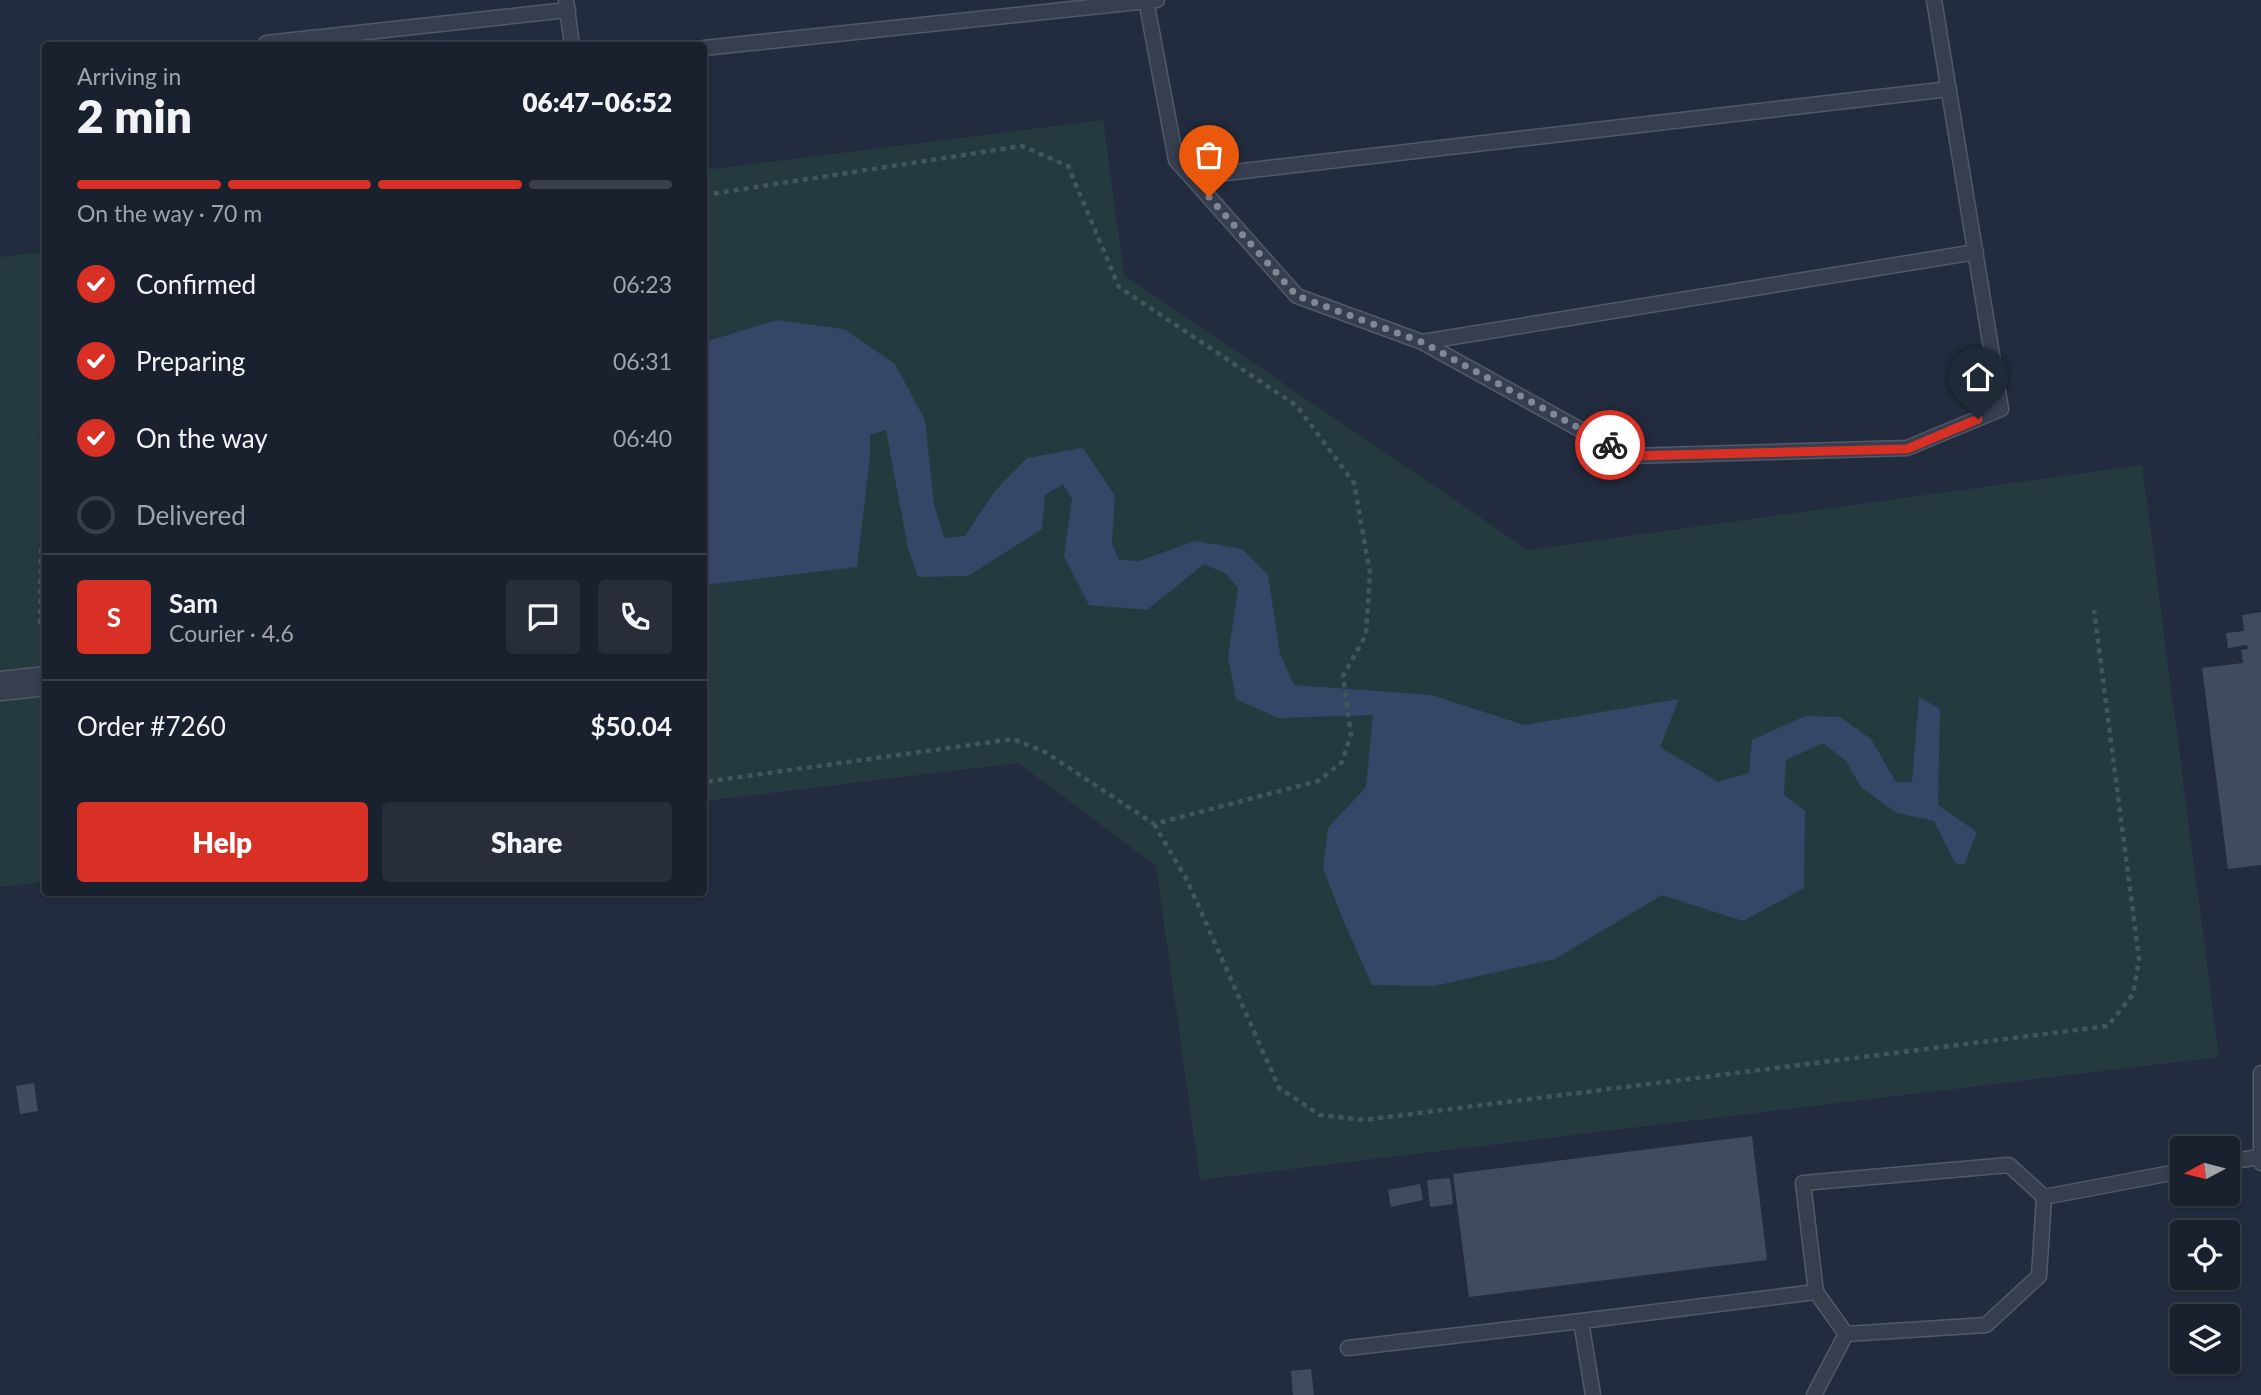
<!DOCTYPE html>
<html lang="en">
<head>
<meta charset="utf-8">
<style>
	body { margin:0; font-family:Lato,sans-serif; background:#272e3a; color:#f1f3f6; height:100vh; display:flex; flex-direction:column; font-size:26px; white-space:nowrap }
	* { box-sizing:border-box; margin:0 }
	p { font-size:23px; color:#9fa3aa }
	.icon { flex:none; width:38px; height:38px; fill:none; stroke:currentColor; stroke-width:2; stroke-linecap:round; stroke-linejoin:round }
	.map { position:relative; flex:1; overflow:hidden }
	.sheet { position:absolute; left:42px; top:42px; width:665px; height:854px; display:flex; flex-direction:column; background:#1a212e; border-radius:7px; box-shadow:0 2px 5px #0004,0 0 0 2px #383e4a }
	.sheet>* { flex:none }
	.needle { width:46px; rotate:263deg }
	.tools { position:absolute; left:2170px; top:1136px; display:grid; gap:14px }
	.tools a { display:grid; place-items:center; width:70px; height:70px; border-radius:7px; background:#1a212e; box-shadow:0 2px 5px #0004,0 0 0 2px #383e4a; font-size:35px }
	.pin { position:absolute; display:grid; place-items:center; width:60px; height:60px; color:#fff; margin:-72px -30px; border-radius:50% 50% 50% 0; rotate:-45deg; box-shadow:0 0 7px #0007 }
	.pin .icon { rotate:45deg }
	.courier { position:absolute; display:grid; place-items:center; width:70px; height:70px; margin:-35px; border:5px solid #d93025; border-radius:50%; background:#fff; color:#222; box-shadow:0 2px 9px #0007 }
	.overview em { font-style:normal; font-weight:800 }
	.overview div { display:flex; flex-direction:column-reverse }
	.overview { display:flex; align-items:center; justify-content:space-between; height:119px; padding:0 35px }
	h1 { font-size:46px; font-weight:800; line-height:52px }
	.bar { display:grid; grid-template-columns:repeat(4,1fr); gap:10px 7px; align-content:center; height:84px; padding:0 35px }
	.bar i { height:9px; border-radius:5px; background:#383e4a }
	.bar .on { background:#d93025 }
	.bar p { grid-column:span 4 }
	.line { display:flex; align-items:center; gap:18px; padding:0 35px; border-top:2px solid #383e4a }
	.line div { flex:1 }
	.round { display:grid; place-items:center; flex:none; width:74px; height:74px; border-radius:7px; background:#272e3a }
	ol { padding:0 35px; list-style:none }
	li { display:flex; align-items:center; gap:21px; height:77px }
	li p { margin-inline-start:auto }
	li .icon { padding:7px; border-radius:50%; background:#d93025; color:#fff; stroke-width:4 }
	li:last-child { color:#9fa3aa }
	li i { width:38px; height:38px; border:4px solid #383e4a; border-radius:50% }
	.cta { display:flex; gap:14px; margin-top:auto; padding:14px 35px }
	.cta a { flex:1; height:80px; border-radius:7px; background:#d93025; color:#fff; font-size:28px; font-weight:800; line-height:80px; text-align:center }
	.cta a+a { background:#272e3a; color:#f1f3f6 }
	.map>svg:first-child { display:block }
</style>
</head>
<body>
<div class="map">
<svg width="2261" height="1395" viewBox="0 0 2261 1395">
	<rect width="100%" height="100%" fill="#222c3e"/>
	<!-- green -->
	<path fill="#253a3f" d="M1103,120l21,155 404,275 614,-85 77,592 -1019,123 -44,-314 -138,-103 -314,38v-631z
		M45,252v630l-45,5v-630z"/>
	<!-- water -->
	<path fill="#354666" d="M777,320l67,9 51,35 30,56 9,85 10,33 21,-2 30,-45 32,-33 56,-10 32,48 -3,48 7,16 20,1 56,-20 47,8 26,26 12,78 14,32 138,10 92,30 155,-26 -19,48 58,35 31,-9 3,-33 53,-24 35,1 31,22 25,43h16l7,-85 21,12 -2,96 39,27 -13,33 -9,-2 -21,-42 -37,-8 -36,-26 -15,-26 -23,-18 -37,17 -2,35 21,16 -1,77 -61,33 -81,-26 -107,64 -121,27 -62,-1 -28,-63 -21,-54 5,-40 38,-41 7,-72 -95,3 -42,-19 -8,-42 10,-69 -12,-14 -22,-10 -57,46 -58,-5 -25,-49 8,-57 -9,-15 -18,11 -3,34 -74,47 -50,1 -10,-29 -22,-118 -16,5v22l-13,110 -153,18v-243z"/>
	<!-- building -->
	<path fill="#414b60" d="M2261,612v253l-33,4 -26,-201 41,-5 -2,-13 7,-1 -1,-4 -19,3 -2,-15 18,-2 -2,-16z
		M34,1083l4,28 -18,3 -4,-28z
		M1752,1136l15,124 -298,37 -16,-123z
		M1450,1178l3,26 -23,3 -3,-27z
		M1420,1184l3,16 -32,7 -3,-17z
		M1311,1369l3,26h-21l-2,-24z"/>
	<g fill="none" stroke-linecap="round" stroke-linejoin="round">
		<defs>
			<path id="lane" d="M566,0l6,46
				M1146,0l30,160 121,136 125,46 206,114 279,-8 94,-39 -67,-409
				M266,43l302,-33
				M704,48l453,-48
				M1191,177l758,-88
				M1422,342l554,-90
				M2261,1073v90
				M2228,1162l31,-5
				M1816,1292l-13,-109 206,-18 35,32
				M1581,1321l235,-29 30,42
				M1348,1348l233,-27 12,74
				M1814,1395l32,-61 140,-9 53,-49 5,-79 138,-26"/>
			<path id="street" d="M0,686l46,-5"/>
		</defs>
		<!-- lane casing -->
		<use href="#lane" stroke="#525969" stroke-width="17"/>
		<!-- street casing -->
		<use href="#street" stroke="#525969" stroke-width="31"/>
		<!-- path -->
		<path stroke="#42575c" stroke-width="4.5" stroke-dasharray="5 5" stroke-linecap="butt" d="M704,195l318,-49 46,20 51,121 178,119 57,77 16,90 -4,62 -23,41 8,58 -9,28 -24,19 -164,43 -109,-72 -32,-13 -309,43
			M46,417l-5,15 5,27
			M40,624l1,-74 5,-20
			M1154,824l33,56 92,208 41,27 44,5 744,-94 25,-32 6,-35 -45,-349"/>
		<!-- lane -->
		<use href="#lane" stroke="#373e4e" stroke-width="14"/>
		<!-- street -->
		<use href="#street" stroke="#373e4e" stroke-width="28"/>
	</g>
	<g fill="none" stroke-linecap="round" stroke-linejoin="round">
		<!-- done -->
		<path stroke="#808898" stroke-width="7" stroke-dasharray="0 12.6" d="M1209,197l88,99 125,46 188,103"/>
		<!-- route -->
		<path stroke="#d93025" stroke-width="9" d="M1610,445l18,11 279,-7 71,-30"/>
	</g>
</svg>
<div class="tools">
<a><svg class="needle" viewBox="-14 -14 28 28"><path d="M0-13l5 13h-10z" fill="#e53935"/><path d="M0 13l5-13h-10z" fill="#9fa3aa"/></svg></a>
<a><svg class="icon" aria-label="locate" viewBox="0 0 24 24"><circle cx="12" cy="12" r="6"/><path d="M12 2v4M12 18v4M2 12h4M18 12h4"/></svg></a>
<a><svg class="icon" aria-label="layers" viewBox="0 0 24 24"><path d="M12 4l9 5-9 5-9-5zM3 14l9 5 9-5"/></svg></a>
</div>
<div class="pin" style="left:1209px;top:197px;background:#ea580c"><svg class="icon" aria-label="bag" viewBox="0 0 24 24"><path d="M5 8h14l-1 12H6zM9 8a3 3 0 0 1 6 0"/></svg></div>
<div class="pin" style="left:1978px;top:419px;background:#1f2937"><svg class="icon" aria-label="home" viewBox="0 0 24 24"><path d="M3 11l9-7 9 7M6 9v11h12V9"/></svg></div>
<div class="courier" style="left:1610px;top:445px"><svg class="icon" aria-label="bike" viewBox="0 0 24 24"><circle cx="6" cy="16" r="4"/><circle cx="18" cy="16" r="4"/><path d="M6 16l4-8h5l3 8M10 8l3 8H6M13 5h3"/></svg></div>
<section class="sheet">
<div class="overview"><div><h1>2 min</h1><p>Arriving in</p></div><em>06:47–06:52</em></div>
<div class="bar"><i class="on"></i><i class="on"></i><i class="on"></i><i></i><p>On the way · 70 m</p></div>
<ol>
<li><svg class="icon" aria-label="check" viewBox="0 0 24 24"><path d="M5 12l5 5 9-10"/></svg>Confirmed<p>06:23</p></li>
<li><svg class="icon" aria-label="check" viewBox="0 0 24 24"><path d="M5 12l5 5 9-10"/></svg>Preparing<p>06:31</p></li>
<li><svg class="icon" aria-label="check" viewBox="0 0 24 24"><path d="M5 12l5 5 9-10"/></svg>On the way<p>06:40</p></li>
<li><i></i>Delivered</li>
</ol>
<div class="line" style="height:126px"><b class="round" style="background:#d93025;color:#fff">S</b><div><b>Sam</b><p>Courier · 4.6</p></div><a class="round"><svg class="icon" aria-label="chat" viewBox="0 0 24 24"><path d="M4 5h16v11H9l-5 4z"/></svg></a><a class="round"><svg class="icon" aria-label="phone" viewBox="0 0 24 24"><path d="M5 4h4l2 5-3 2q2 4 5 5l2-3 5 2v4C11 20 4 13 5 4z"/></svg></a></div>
<div class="line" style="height:91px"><div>Order #7260</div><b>$50.04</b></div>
<div class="cta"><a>Help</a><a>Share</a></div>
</section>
</div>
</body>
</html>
